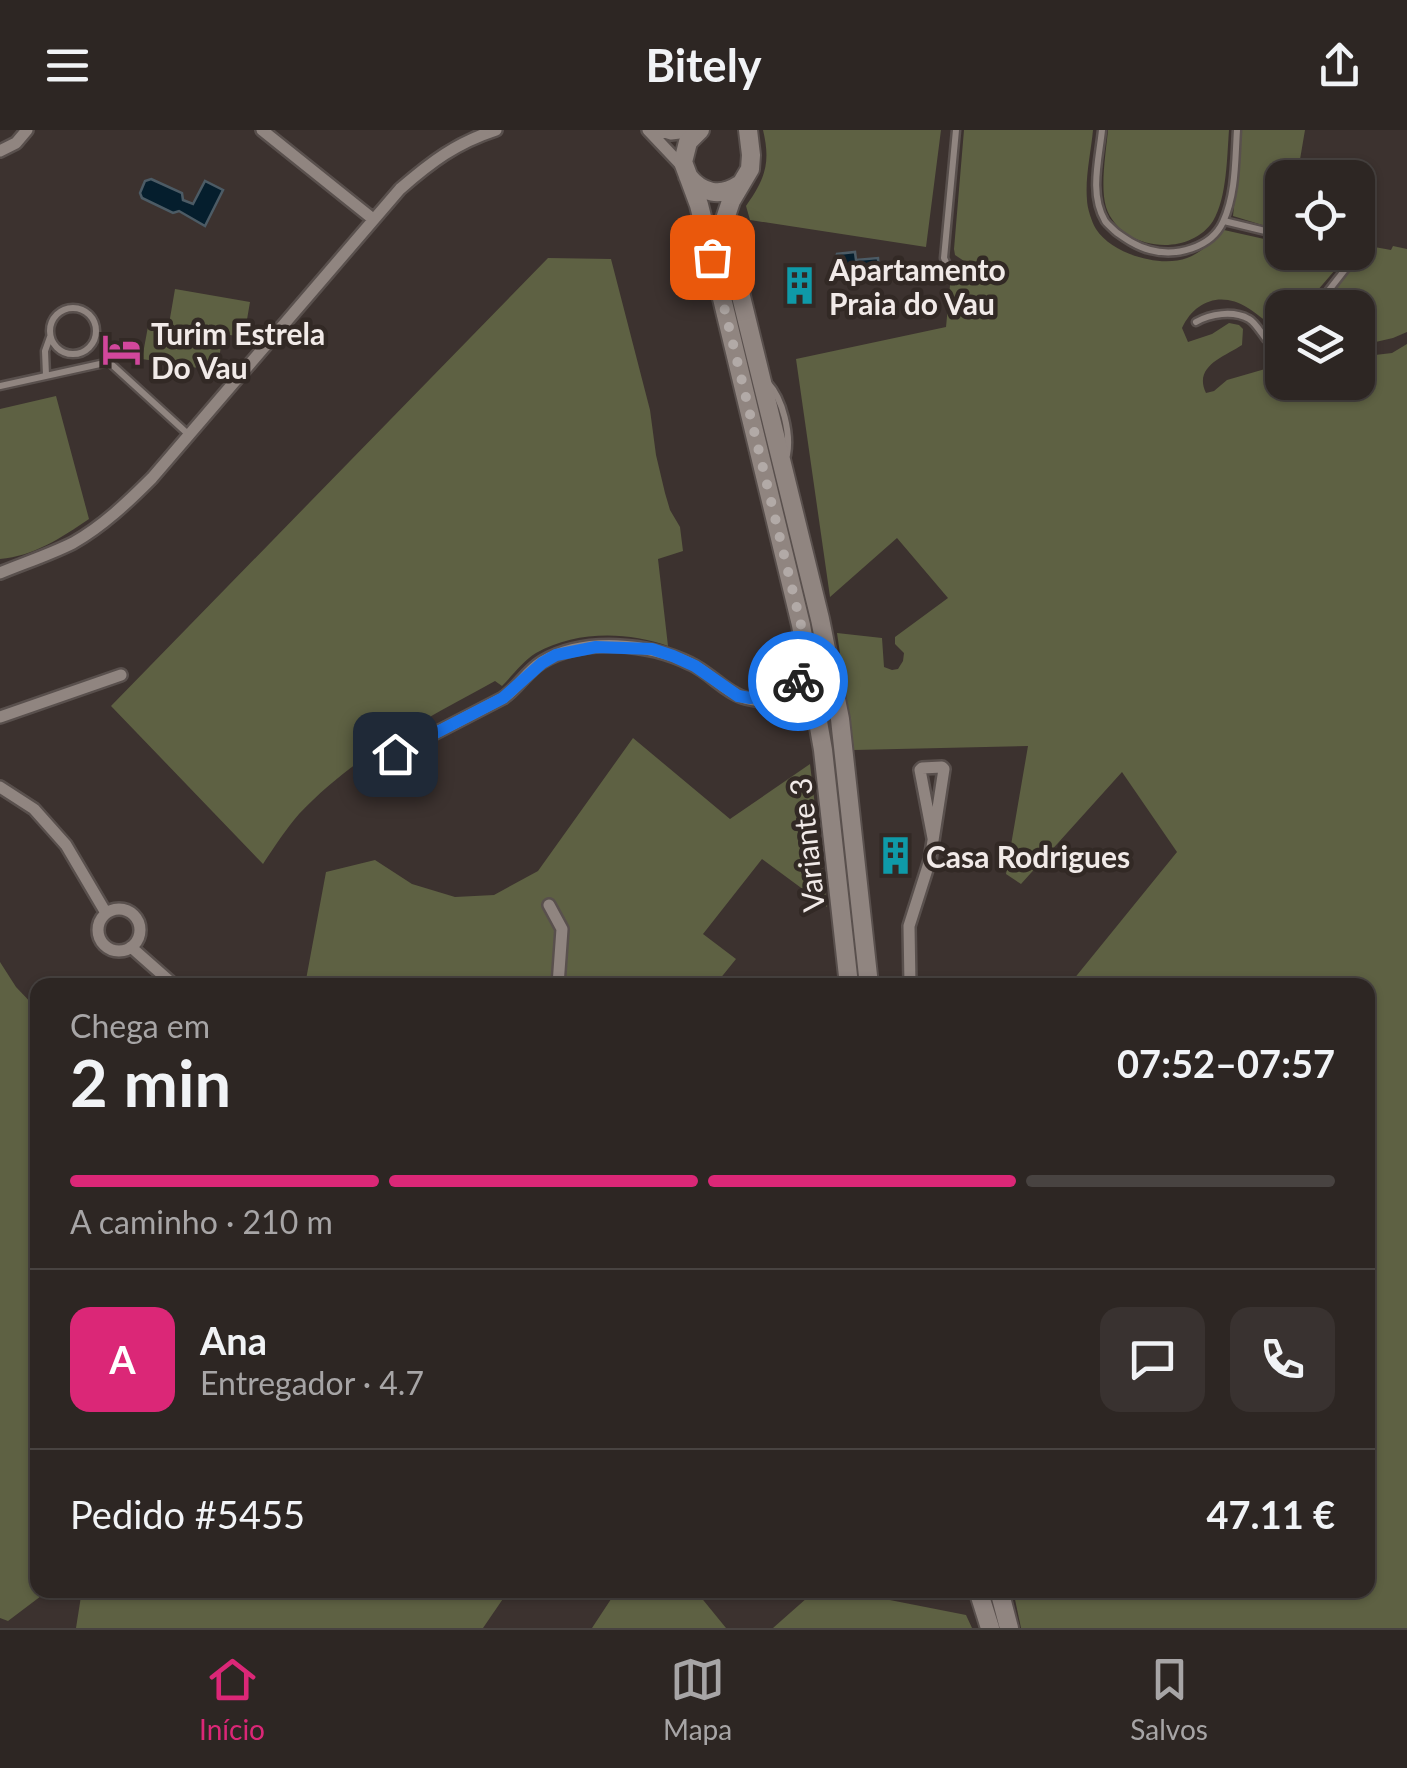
<!DOCTYPE html>
<html lang="pt">
<head>
<meta charset="utf-8">
<style>
	body { margin:0; font-family:Lato,sans-serif; background:#393230; color:#f1f3f6; height:100vh; display:flex; flex-direction:column; font-size:38px; white-space:nowrap }
	* { box-sizing:border-box; margin:0 }
	p { font-size:32px; color:#a7a5a6 }
	.icon { flex:none; width:55px; height:55px; fill:none; stroke:currentColor; stroke-width:2; stroke-linecap:round; stroke-linejoin:round }
	.map { position:relative; flex:1; overflow:hidden }
	.panel { position:absolute; left:30px; top:848px; width:1345px; height:620px; display:flex; flex-direction:column; background:#2d2623; border-radius:20px; box-shadow:0 2px 8px #0004,0 0 0 2px #484341 }
	.panel>* { flex:none }
	.tools { position:absolute; left:1265px; top:30px; display:grid; gap:20px }
	.tools a { display:grid; place-items:center; width:110px; height:110px; border-radius:20px; background:#2d2623; box-shadow:0 2px 8px #0004,0 0 0 2px #484341; font-size:50px }
	.pin { position:absolute; display:grid; place-items:center; width:85px; height:85px; color:#fff; margin:-42px; border-radius:20px; box-shadow:0 5px 15px #0006 }
	.courier { position:absolute; display:grid; place-items:center; width:100px; height:100px; margin:-50px; border:8px solid #1a73e8; border-radius:50%; background:#fff; color:#222; box-shadow:0 2px 12px #0007 }
	.overview em { font-style:normal; font-weight:700 }
	.overview div { display:flex; flex-direction:column-reverse }
	.overview { display:flex; align-items:center; justify-content:space-between; height:170px; padding:0 40px }
	h1 { font-size:65px; font-weight:700; line-height:75px }
	.bar { display:grid; grid-template-columns:repeat(4,1fr); gap:15px 10px; align-content:center; height:120px; padding:0 40px }
	.bar i { height:12px; border-radius:8px; background:#484341 }
	.bar .active { background:#db2777 }
	.bar p { grid-column:span 4 }
	.line { display:flex; align-items:center; gap:25px; padding:0 40px; border-top:2px solid #484341 }
	.line div { flex:1 }
	.round { display:grid; place-items:center; flex:none; width:105px; height:105px; border-radius:20px; background:#393230 }
	header { display:flex; justify-content:space-between; align-items:center; height:130px; padding:0 40px; background:#2d2623; font-size:45px; font-weight:700 }
	.tab-bar { display:flex; justify-content:space-around; align-items:center; height:140px; border-top:2px solid #484341; background:#2d2623; font-size:28px; color:#a7a5a6 }
	.tab-bar a { display:grid; justify-items:center; gap:5px }
	.tab-bar .active { color:#db2777 }
	.map>svg:first-child { display:block }
</style>
</head>
<body>
<header><svg class="icon" aria-label="menu" viewBox="0 0 24 24"><path d="M4 6h16M4 12h16M4 18h16"/></svg>Bitely<svg class="icon" aria-label="share" viewBox="0 0 24 24"><path d="M12 15V3M7 8l5-5 5 5M5 13v7h14v-7"/></svg></header>
<div class="map">
<svg width="1407" height="1498" viewBox="0 0 1407 1498">
	<rect width="100%" height="100%" fill="#3c322f"/>
	<!-- green -->
	<path fill="#5e6143" d="M763,0h178l-15,117 -176,-27 -4,-14c19,-27 25,-43 17,-76z
		M964,0h129c-2,22 -8,47 -6,70 0,7 5,23 9,29 16,25 64,39 91,29 14,-5 27,-18 37,-28l58,13v9l34,1 15,6 4,11 -24,28 -5,9 -24,1v19c-15,-2 -21,-11 -34,-19 -26,-17 -53,-8 -66,20l6,14 24,-8 17,-11 10,2 4,4 -1,16c-18,12 -49,21 -36,48l8,-2 13,-11 55,-16v18h76v-25l34,-4 15,-9v1284h-386l-8,-38h355v-605h-299l108,-133 -55,-80 -101,112 -15,-10 22,-128 -174,4 -17,-117 45,5 2,29 8,3 6,-1 5,-8 1,-8 -9,-9v-7l53,-39 -51,-60 -67,59 -34,-238 150,-32 4,-42c12,-3 14,-11 17,-22l-12,-8 -1,-6z
		M1108,0h121c-2,26 -2,68 -16,91 -25,38 -93,29 -107,-14 -6,-21 0,-55 2,-77z
		M1242,0h63l-8,47 -15,1v53l-49,-15z
		M1358,114l33,6 2,-4 14,3v83l-14,6 -35,8v-38h-37c9,-19 30,-29 31,-50l-7,-5 13,-1z
		M721,119l85,342 23,111 32,283h-6l-24,-223 -114,-512z
		M548,128l63,1 39,151 6,45 9,38 5,17 10,17 3,24 -25,8 10,87c-42,-15 -93,-15 -132,7 -13,8 -24,23 -34,33l-7,-5c-71,39 -139,73 -196,133 -13,15 -25,33 -36,50l-152,-158z
		M175,159l75,13 -6,35 -21,-3 -6,37 -75,-12 7,-38 20,3z
		M56,266l33,123c-28,19 -55,37 -89,40v-150z
		M633,608l97,81 80,-55 17,143 -65,-48 -59,75 33,25 -21,26h-410l21,-113 49,-12 37,24 43,13 39,-2 44,-24z
		M0,832l16,25 21,22 1,581h11l-41,31 -8,-3z
		M82,1460h427l-26,38h-407z
		M617,1460h78l31,38h-134z
		M816,1460h23l127,25 6,13h-199z"/>
	<!-- water -->
	<path fill="#051e2d" stroke="#4c5b65" stroke-width="2.5" d="M151,49l31,14 1,7 10,4 12,-23 18,9 -18,36 -26,-15 -6,2 -31,-15 -2,-5 5,-12z
		M855,122l1,8 22,-2 1,15 -42,3 -3,-4 3,-18z"/>
	<g fill="none" stroke-linecap="round" stroke-linejoin="round">
		<defs>
			<path id="service" d="M1102,0c-3,29 -13,64 3,91 2,3 8,8 11,11 10,7 21,15 34,18 26,7 61,-2 73,-28 13,-28 12,-62 14,-92
				M1224,91l58,14
				M950,141l-6,-13 12,-128
				M50 201a23 23 0 1 1 46 0a23 23 0 1 1-46 0Z
				M1315,178l32,-41 -2,-10 -7,-5
				M1196,192c14,-8 37,-12 53,-3 6,3 13,15 17,20l16,1
				M46,245l-1,-24 5,-14
				M768,253c15,16 23,51 19,72
				M0,256l109,-24 79,72"/>
			<path id="minor" d="M262,0l111,89
				M648,0l35,37
				M658,0l13,4 26,-3
				M0,21l16,-8 11,-13
				M0,443c24,-10 49,-18 73,-30 30,-17 55,-41 79,-65l248,-289c31,-27 56,-46 96,-59
				M769,567c18,-4 30,-13 36,-32
				M0,587l121,-42
				M395,624l108,-56c15,-10 23,-26 39,-36 42,-25 107,-19 149,2 18,8 33,27 51,33 31,10 54,-1 75,31
				M0,657l34,22 32,36 40,68
				M549,775l13,24 -4,56
				M98 800a21 21 0 1 1 42 0a21 21 0 1 1-42 0Z
				M131,817l43,38
				M910,855l-1,-59 21,-66 14,-91 -2,-2 -20,1 -2,2 13,68"/>
			<path id="secondary" d="M700,0l-12,12 -5,20 16,43 13,52 89,368 22,125 26,235
				M748,0l3,25 -1,14 -19,32 -6,18 1,16 94,384 20,100 29,266
				M688,46c14,18 33,21 51,9
				M978,1460l12,38
				M999,1460l10,38"/>
		</defs>
		<!-- service casing -->
		<use href="#service" stroke="#59504d" stroke-width="11"/>
		<!-- minor casing -->
		<use href="#minor" stroke="#59504d" stroke-width="16"/>
		<!-- secondary casing -->
		<use href="#secondary" stroke="#59504d" stroke-width="22"/>
		<!-- service -->
		<use href="#service" stroke="#908580" stroke-width="6"/>
		<!-- minor -->
		<use href="#minor" stroke="#908580" stroke-width="11"/>
		<!-- secondary -->
		<use href="#secondary" stroke="#908580" stroke-width="18"/>
	</g>
	<g fill="none" stroke-linecap="round" stroke-linejoin="round">
		<!-- done -->
		<path stroke="#b2aaa7" stroke-width="10" stroke-dasharray="0 18" d="M712,127l89,368 6,31 -9,25"/>
		<!-- route -->
		<path stroke="#1a73e8" stroke-width="12" d="M395,624l108,-56 39,-35 14,-8 40,-8 56,2 21,7 22,10 43,30 12,2 34,-5 14,-12"/>
	</g>
	<!-- icons -->
	<defs>
		<symbol id="building-bare" viewBox="-9 -9 18 18"><path d="M-4-6H4V6H1V3H-1V6H-4ZM-2.5-4.3h1.7v1.8h-1.7ZM.8-4.3h1.7v1.8H.8ZM-2.5-1h1.7V.8h-1.7ZM.8-1h1.7V.8H.8Z" fill="#0f9aa8" stroke="#322925" stroke-width="2.5" paint-order="stroke"/></symbol>
		<symbol id="hotel-bare" viewBox="-9 -9 18 18"><path d="M-6-4.5h1.5V1H6V5H4.5V3h-9V5H-6ZM-4 0a1.8 1.8 0 1 1 3.6 0ZM.5 0V-2.5h3Q6-2.5 6 0Z" fill="#d1479c" stroke="#322925" stroke-width="2.5" paint-order="stroke"/></symbol>
	</defs>
	<g fill-rule="evenodd">
		<use href="#building-bare" x="772" y="128" width="55" height="55"/>
		<use href="#hotel-bare" x="94" y="192" width="55" height="55"/>
		<use href="#building-bare" x="868" y="698" width="55" height="55"/>
	</g>
	<g text-anchor="middle" dominant-baseline="central" stroke-width="9" stroke-linejoin="round" paint-order="stroke">
		<!-- poi labels -->
		<g font-size="30" font-weight="bold" fill="#f1eae8" stroke="#322925" text-anchor="start">
			<text x="829" y="139">Apartamento<tspan x="829" dy="34">Praia do Vau</tspan></text>
			<text x="151" y="203">Turim Estrela<tspan x="151" dy="34">Do Vau</tspan></text>
			<text x="926" y="726">Casa Rodrigues</text>
		</g>
		<!-- street labels -->
		<g font-size="30" fill="#f1eae8" stroke="#322925">
			<text transform="translate(806 715) rotate(-96)">Variante 3</text>
		</g>
	</g>
</svg>
<div class="tools">
<a><svg class="icon" aria-label="locate" viewBox="0 0 24 24"><circle cx="12" cy="12" r="6"/><path d="M12 2v4M12 18v4M2 12h4M18 12h4"/></svg></a>
<a><svg class="icon" aria-label="layers" viewBox="0 0 24 24"><path d="M12 4l9 5-9 5-9-5zM3 14l9 5 9-5"/></svg></a>
</div>
<div class="pin" style="left:712px;top:127px;background:#ea580c"><svg class="icon" aria-label="bag" viewBox="0 0 24 24"><path d="M5 8h14l-1 12H6zM9 8a3 3 0 0 1 6 0"/></svg></div>
<div class="pin" style="left:395px;top:624px;background:#1f2937"><svg class="icon" aria-label="home" viewBox="0 0 24 24"><path d="M3 11l9-7 9 7M6 9v11h12V9"/></svg></div>
<div class="courier" style="left:798px;top:551px"><svg class="icon" aria-label="bike" viewBox="0 0 24 24"><circle cx="6" cy="16" r="4"/><circle cx="18" cy="16" r="4"/><path d="M6 16l4-8h5l3 8M10 8l3 8H6M13 5h3"/></svg></div>
<section class="panel">
<div class="overview"><div><h1>2 min</h1><p>Chega em</p></div><em>07:52–07:57</em></div>
<div class="bar"><i class="active"></i><i class="active"></i><i class="active"></i><i></i><p>A caminho · 210 m</p></div>
<div class="line" style="height:180px"><b class="round" style="background:#db2777;color:#fff">A</b><div><b>Ana</b><p>Entregador · 4.7</p></div><a class="round"><svg class="icon" aria-label="chat" viewBox="0 0 24 24"><path d="M4 5h16v11H9l-5 4z"/></svg></a><a class="round"><svg class="icon" aria-label="phone" viewBox="0 0 24 24"><path d="M5 4h4l2 5-3 2q2 4 5 5l2-3 5 2v4C11 20 4 13 5 4z"/></svg></a></div>
<div class="line" style="height:130px"><div>Pedido #5455</div><b>47.11 €</b></div>
</section>
</div>
<nav class="tab-bar">
<a class="active"><svg class="icon" aria-label="home" viewBox="0 0 24 24"><path d="M3 11l9-7 9 7M6 9v11h12V9"/></svg>Início</a>
<a><svg class="icon" aria-label="map" viewBox="0 0 24 24"><path d="M3 6l6-2 6 2 6-2v14l-6 2-6-2-6 2zM9 4v14M15 6v14"/></svg>Mapa</a>
<a><svg class="icon" aria-label="saved" viewBox="0 0 24 24"><path d="M7 4h10v16l-5-4-5 4z"/></svg>Salvos</a>
</nav>
</body>
</html>
